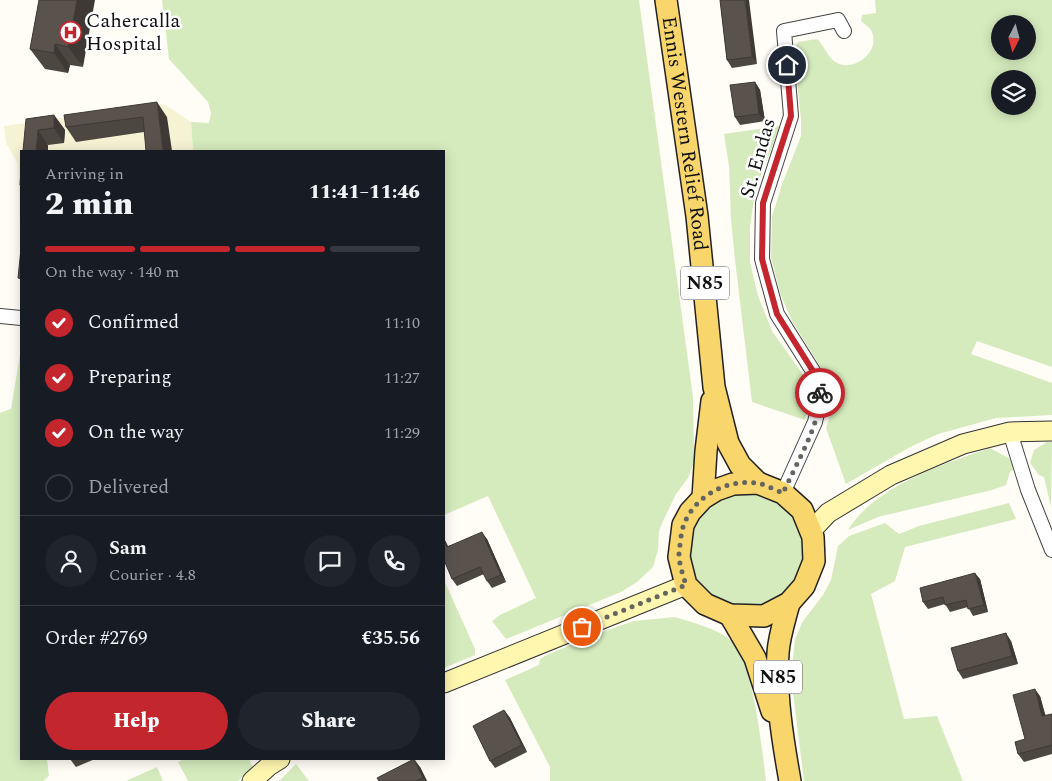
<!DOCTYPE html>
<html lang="en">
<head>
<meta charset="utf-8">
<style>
	body { margin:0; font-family:Spectral,serif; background:#20242c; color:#f1f3f6; height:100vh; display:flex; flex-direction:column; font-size:19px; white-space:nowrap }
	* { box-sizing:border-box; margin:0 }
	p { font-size:16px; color:#9ea1a6 }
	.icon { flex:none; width:28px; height:28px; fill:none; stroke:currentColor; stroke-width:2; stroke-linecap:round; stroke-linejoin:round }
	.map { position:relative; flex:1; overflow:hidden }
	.panel { position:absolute; left:20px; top:150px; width:425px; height:610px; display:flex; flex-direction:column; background:#171b24; border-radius:0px; box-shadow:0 2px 12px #0003 }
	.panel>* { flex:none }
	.needle { width:32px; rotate:186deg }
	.tools { position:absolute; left:991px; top:15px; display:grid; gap:10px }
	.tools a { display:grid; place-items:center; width:45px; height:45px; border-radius:50%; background:#171b24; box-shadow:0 2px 12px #0003; font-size:25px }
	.pin { position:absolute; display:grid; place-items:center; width:42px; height:42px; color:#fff; margin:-21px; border:2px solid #fff; border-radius:50%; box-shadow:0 1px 5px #0007 }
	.courier { position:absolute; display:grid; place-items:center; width:50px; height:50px; margin:-25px; border:4px solid #c4262e; border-radius:50%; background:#fff; color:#222; box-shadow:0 1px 6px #0007 }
	.head em { font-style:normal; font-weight:800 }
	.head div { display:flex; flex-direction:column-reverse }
	.head { display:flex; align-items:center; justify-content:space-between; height:85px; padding:0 25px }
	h1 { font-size:32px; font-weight:800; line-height:38px }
	.bar { display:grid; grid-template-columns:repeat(4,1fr); gap:8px 5px; align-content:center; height:60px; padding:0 25px }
	.bar i { height:6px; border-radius:4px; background:#363941 }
	.bar .current { background:#c4262e }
	.bar p { grid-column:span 4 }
	.line { display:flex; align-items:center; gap:12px; padding:0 25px; border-top:1px solid #363941 }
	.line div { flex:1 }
	.round { display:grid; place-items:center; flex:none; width:52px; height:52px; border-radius:26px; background:#20242c }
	ol { padding:0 25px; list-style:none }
	li { display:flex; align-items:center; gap:15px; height:55px }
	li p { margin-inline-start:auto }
	li .icon { padding:5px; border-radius:50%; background:#c4262e; color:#fff; stroke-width:4 }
	li:last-child { color:#9ea1a6 }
	li i { width:28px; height:28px; border:2px solid #363941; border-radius:50% }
	.button { display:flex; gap:10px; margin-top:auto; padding:10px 25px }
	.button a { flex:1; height:58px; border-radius:30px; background:#c4262e; color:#fff; font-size:20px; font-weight:800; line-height:58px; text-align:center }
	.button a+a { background:#20242c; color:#f1f3f6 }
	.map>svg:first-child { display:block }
</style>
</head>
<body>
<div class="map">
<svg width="1052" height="781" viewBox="0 0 1052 781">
	<rect width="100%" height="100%" fill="#fffdf5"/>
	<!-- farmland -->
	<path fill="#f6f3d4" d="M164,104l27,18 2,29h-172v110l-3,-98 -12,-20 -2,-17z"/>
	<!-- green -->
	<path fill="#d5ebbd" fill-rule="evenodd" d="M162,0h477l54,397 1,65 -6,16 -12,16 -13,27 -4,10 -1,19 -5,17 -16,15 -16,10 -115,47 -14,-18 8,-6 36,-17 -48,-102 -44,19v-364h-251l-2,-29 18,1 2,-10 -3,-11 -39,-43z
		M875,0h177v367l-75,-26 -6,13 81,29v32l-56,3 -58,16 -28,13 -64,37 -20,-56 6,-19v-23l-40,-65 -12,-28 -9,-36 1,-41 11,-34 18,-46v-16l-7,-70 4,-8 19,-3c8,7 11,20 20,24 18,9 43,-11 35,-31 -2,-5 -7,-7 -11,-11l1,-6 14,-2zM1000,24h28v27h-28zM1000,79h28v27h-28z
		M780,126l-25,65 -5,36v35l8,34 14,35 32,45 7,22 -6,22 -53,-18 -17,-142 -4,-41 -2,-53 -5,-32z
		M21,349v410h26l2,17 -6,5h-43v-368l11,-4z
		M1047,442h5l-1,65 -7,-30 -5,-2 -9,-12 4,-13z
		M990,448l20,11 4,10 -4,3 -4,13 -14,5 -114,27 -30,13c27,-44 95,-66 142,-82z
		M745,490l40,12 19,33 1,23 -7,22 -13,14 -22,13 -38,-1 -20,-12 -15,-21 -4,-23 5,-22 13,-20 16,-13z
		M1009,503l7,16 -111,28 -10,34 -24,13 33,125 33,-3 26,65h-159l-13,-104 4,-38 8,-18 20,-26 8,-15 7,-34 11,-10 36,-13 14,11 20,-8z
		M444,580l31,69v6l-31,13z
		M675,617c19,6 41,11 57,24 20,15 31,113 34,140h-216v-14l-45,-87 34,-15 1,-6 7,-4 52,-22 35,-12z
		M184,759h65l4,8 -15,14h-50l-10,-19z
		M296,764l13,17h-30z
		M157,767l6,14h-37z"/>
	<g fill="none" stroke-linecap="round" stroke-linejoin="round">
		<defs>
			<path id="minor" d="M0,316l21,2
				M1010,432l18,58 24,60
				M783,493l32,-71 5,-22 -2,-21 -41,-65 -15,-55 1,-56 28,-87 -7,-85 54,-11 6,11"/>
			<path id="secondary" d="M812,530l16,-17 63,-38 72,-31 47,-12 42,-1
				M444,683l242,-98
				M252,781l17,-15 11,-7"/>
			<g id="primary">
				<path id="s1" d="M666,0l31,216 17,171 14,56 12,22 18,18"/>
				<path d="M758,483l25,10 19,17 11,27 1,24 -10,25 -15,17 -25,13 -34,-1 -25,-11 -19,-19 -7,-28 4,-32 7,-13 13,-14 13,-8 17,-6z"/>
				<path d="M703,498l3,-47 6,-50"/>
				<path d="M789,603c-4,16 -10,33 -11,50 -3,40 5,89 12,128"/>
				<path d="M730,615l25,43 17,53"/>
			</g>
		</defs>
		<!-- minor casing -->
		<use href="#minor" stroke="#444" stroke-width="16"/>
		<!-- secondary casing -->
		<use href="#secondary" stroke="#333" stroke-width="21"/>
		<!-- primary casing -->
		<use href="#primary" stroke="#222" stroke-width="24"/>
		<!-- minor -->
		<use href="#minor" stroke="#fff" stroke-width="14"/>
		<!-- secondary -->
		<use href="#secondary" stroke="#fff6b0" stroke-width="19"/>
		<!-- primary -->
		<use href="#primary" stroke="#f9d66b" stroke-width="21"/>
	</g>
	<!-- wall -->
	<path fill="#4d4742" d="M39,0l44,67 -13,-2 -2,8 -23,-4 -15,-20z
		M720,0l37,64 -25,4 -5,-8z
		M755,82l5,8 5,31 -25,4 -5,-8z
		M54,115l11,15 -1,13 -16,2 -22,-26z
		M64,115l103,2 -23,15 -68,10 -10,-15z
		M487,539l19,43 -14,6 -5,-7 -3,-7 -27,12 -5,-7 -4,-33z
		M980,579l8,33 -15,4 -5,-9 -18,5 -5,-8 -17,5 -5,-7z
		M1011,641l7,23 -55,15 -5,-8z
		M1040,696l5,20 7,-2v40l-28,8 -6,-8 7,-15z
		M504,710l6,8 17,34 -32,16 -5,-7z
		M70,759h25l-19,8z
		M420,767l7,14h-48z"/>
	<!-- shaded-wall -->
	<path fill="#3f3936" d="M77,0h18l-12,67 -15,-20z
		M745,0h4l8,64 -5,-7z
		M55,44l15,21 -2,8 -14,-20z
		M755,82l5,8 5,31 -6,-7z
		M157,102l10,15 5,34h-9z
		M54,115l11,15 -1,13 -10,-15z
		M38,130l10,15v6h-12z
		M482,532l5,7 19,43 -5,-7z
		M444,538l8,16 -5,-7 -3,-6z
		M975,573l5,6 8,33 -4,-7z
		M1006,633l5,8 7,23 -6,-8z
		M1035,689l5,7 8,28 -6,-8z
		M504,710l6,8 17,34 -5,-7z
		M414,759l6,8 7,14h-1l-3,-3z"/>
	<!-- building -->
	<path fill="#5a524d" stroke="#3f3936" d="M39,0h38l-9,47 -13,-3 -1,9 -24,-4z
		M720,0h25l7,57 -25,3z
		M755,82l4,32 -24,3 -5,-32z
		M157,102l6,49h-17l-3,-34 -77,10 -2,-12z
		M54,115v13l-16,2 -2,21h-13l3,-32z
		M21,170v15h-1z
		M21,249v30l-3,-1z
		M482,532l19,43 -14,6 -7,-14 -28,12 -8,-19v-19l3,6z
		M975,573l9,32 -16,4 -2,-9 -21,5 -2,-8 -20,5 -3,-14z
		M1006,633l6,23 -54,15 -7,-23z
		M1035,689l7,27 10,-2v31l-34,9 -3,-12 10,-3 -12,-44z
		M504,710l18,35 -32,16 -17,-35z
		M414,759l9,19 -7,3h-37l-2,-3z"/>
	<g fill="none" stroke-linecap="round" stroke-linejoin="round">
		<!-- done -->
		<path stroke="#646461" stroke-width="5" stroke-dasharray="0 9" d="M582,627l104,-42c-3,-10 -7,-21 -7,-31 1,-9 2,-22 5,-30 12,-29 43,-45 73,-41 8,1 18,7 26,10 12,-27 39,-72 37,-100"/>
		<!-- route -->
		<path stroke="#c4262e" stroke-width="6" d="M787,65l4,51 -28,87 -1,56 15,55 41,65 2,14"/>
	</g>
	<!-- icons -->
	<defs>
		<symbol id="hospital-ring" viewBox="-11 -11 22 22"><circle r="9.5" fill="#fff" stroke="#c4262e" stroke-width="1.5"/><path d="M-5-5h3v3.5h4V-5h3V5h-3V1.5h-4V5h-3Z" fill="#c4262e"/></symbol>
	</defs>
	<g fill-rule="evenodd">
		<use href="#hospital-ring" x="58" y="20" width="25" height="25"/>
	</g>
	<g text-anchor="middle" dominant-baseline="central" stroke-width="5" stroke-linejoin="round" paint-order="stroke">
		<!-- shield labels -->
		<g fill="#fff" stroke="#585858" stroke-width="1">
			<rect x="681" y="266.5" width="48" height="33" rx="4"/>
			<rect x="754" y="660.5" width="48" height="33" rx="4"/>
		</g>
		<g font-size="19" font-weight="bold" fill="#111">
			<text x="705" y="283">N85</text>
			<text x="778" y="677">N85</text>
		</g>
		<!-- poi labels -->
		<g font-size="20" fill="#111" stroke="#fff" text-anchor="start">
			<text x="86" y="21">Cahercalla<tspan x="86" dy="23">Hospital</tspan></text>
		</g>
		<!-- street labels -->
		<g font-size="20" fill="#111" stroke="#fff">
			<text stroke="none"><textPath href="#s1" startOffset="135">Ennis Western Relief Road</textPath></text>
			<text transform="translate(758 158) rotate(-74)">St. Endas</text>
		</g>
	</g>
</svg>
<div class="tools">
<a><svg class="needle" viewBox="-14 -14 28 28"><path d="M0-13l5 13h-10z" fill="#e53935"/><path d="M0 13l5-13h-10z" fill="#9ea1a6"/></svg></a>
<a><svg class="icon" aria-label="layers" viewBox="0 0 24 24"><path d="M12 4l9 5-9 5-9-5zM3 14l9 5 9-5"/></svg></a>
</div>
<div class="pin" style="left:582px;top:627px;background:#ea580c"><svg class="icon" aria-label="bag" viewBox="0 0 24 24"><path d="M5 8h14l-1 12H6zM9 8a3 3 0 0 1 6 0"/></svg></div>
<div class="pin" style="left:787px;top:65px;background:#1f2937"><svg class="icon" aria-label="home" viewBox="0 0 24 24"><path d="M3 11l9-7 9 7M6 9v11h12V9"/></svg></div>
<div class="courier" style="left:820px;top:393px"><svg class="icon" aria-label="bike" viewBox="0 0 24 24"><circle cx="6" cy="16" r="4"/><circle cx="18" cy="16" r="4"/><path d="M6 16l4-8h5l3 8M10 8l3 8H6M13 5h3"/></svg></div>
<section class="panel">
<div class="head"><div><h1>2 min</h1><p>Arriving in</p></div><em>11:41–11:46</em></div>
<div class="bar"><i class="current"></i><i class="current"></i><i class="current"></i><i></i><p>On the way · 140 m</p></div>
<ol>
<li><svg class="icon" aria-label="check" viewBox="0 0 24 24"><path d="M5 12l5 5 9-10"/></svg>Confirmed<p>11:10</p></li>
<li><svg class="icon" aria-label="check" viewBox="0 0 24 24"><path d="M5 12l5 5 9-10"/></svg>Preparing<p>11:27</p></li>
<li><svg class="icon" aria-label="check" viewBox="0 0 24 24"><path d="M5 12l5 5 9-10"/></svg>On the way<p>11:29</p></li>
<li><i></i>Delivered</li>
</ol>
<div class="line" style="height:90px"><a class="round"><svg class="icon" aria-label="person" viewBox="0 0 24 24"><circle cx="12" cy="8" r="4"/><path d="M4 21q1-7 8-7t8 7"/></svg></a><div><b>Sam</b><p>Courier · 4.8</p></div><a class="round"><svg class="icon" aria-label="chat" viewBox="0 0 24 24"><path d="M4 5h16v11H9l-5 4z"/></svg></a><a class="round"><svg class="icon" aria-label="phone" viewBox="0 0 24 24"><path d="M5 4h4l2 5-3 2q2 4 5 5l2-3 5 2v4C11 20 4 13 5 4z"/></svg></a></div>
<div class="line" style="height:65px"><div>Order #2769</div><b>€35.56</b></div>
<div class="button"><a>Help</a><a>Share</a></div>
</section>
</div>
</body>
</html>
